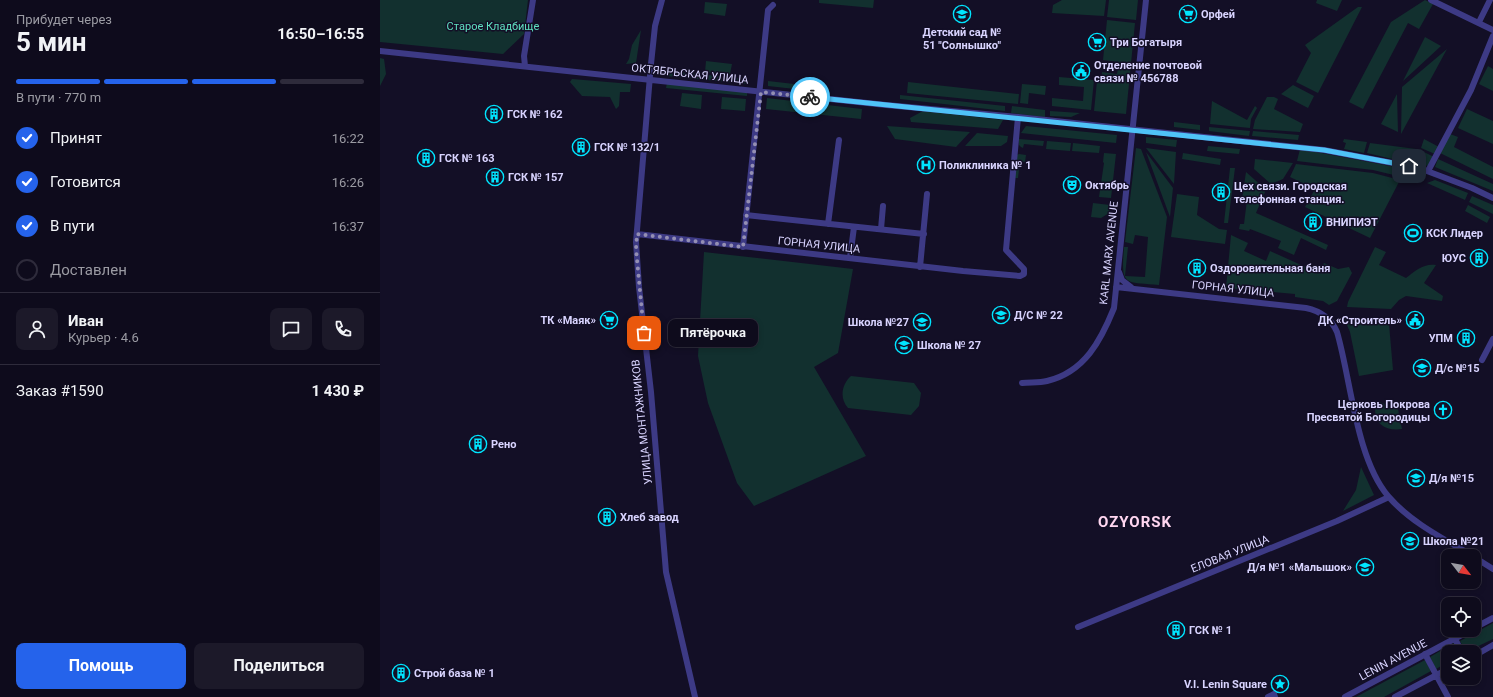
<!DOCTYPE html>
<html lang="ru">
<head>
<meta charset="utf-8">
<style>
	body { margin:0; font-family:Roboto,sans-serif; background:#1c1929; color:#f1f3f6; height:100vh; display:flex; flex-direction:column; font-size:15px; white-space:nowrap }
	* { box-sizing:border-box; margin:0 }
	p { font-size:13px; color:#9b9ba3 }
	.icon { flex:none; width:22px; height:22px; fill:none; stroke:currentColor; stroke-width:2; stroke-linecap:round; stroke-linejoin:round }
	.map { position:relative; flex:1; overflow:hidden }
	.sheet { display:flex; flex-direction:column; background:#0e0b1c; width:380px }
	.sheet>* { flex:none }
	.needle { width:26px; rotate:121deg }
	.controls { position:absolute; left:1061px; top:549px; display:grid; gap:8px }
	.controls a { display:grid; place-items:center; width:40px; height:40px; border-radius:8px; background:#0e0b1c; box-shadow:0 2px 6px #0003,0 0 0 1px #2e2b3b; font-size:20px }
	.pin { position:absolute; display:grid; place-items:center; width:34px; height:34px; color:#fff; margin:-17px; border-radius:8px; box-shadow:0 2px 6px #0006 }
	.courier { position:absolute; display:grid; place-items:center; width:40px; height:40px; margin:-20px; border:3px solid #4fc3f7; border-radius:50%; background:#fff; color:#222; box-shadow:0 1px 5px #0007 }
	.bubble { position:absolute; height:28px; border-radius:8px; background:#0e0b1c; box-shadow:0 2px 6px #0003,0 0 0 1px #2e2b3b; font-size:13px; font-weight:700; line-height:28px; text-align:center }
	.summary em { font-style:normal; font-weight:700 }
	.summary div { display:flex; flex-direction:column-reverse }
	.summary { display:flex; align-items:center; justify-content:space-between; height:68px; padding:0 16px }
	h1 { font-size:26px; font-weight:700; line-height:30px }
	.bar { display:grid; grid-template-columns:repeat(4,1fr); gap:6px 4px; align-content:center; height:48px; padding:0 16px }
	.bar i { height:5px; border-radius:3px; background:#2e2b3b }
	.bar .on { background:#2563eb }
	.bar p { grid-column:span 4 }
	.line { display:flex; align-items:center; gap:10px; padding:0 16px; border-top:1px solid #2e2b3b }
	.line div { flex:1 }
	.round { display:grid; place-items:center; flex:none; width:42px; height:42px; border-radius:8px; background:#1c1929 }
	ol { padding:0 16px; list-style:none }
	li { display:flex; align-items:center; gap:12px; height:44px }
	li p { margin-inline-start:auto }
	li .icon { padding:4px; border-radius:50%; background:#2563eb; color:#fff; stroke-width:4 }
	li:last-child { color:#9b9ba3 }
	li i { width:22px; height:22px; border:2px solid #2e2b3b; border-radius:50% }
	.primary-button { display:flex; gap:8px; margin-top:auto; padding:8px 16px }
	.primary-button a { flex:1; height:46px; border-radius:8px; background:#2563eb; color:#fff; font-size:16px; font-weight:700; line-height:46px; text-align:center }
	.primary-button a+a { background:#1c1929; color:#f1f3f6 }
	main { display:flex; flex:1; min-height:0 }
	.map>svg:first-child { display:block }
</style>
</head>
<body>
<main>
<section class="sheet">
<div class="summary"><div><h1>5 мин</h1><p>Прибудет через</p></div><em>16:50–16:55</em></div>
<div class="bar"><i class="on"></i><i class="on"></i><i class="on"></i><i></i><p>В пути · 770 m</p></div>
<ol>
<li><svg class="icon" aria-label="check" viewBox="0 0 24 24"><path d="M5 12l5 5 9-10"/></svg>Принят<p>16:22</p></li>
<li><svg class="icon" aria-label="check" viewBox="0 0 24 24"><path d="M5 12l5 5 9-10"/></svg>Готовится<p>16:26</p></li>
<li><svg class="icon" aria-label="check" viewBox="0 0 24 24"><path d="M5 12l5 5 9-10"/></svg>В пути<p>16:37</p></li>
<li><i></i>Доставлен</li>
</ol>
<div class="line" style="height:72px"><a class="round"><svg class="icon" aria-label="person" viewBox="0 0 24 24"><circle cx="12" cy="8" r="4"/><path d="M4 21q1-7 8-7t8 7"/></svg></a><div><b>Иван</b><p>Курьер · 4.6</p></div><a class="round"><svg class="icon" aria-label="chat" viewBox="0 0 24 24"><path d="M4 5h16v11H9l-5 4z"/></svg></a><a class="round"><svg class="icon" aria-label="phone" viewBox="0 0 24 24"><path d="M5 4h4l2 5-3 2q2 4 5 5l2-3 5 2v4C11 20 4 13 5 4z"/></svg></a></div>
<div class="line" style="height:52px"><div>Заказ #1590</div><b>1 430 ₽</b></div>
<div class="primary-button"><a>Помощь</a><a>Поделиться</a></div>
</section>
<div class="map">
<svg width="1113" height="697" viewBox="0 0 1113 697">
	<rect width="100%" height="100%" fill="#130f26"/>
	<!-- green -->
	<path fill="#12302f" d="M0,0h148l-4,34 -21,20 -123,-12z
		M439,0h55l-1,8 -54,-5z
		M682,0h44l-2,16 -52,-3 1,-8z
		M729,0h29l-2,20 -29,-3z
		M937,0h25l-5,11 -21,-8z
		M1045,0l8,4 -14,25 -11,-6 -45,86 -14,-7 42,-80z
		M325,2l22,2 -2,12 -21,-3z
		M978,7h4l-44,86 -22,-11 15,-29 -6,-8z
		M727,20l28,3 -9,91 -32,-3 3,-30h4l1,-9 15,2 2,-12 -16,-2z
		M261,30l-5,33 -10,1 3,-5 3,-14z
		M1045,37l16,9 -38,35z
		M1067,49l-46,85 1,-47z
		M0,58l4,1 2,15 -6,12z
		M326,61l26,3 -2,10 -25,-2z
		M1108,66l5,3v22l-14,-7z
		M288,71l80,8v5l-81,-8z
		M679,77l35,3 -3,30 -39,-4v-8l31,3 1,-14 -25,-2z
		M192,79l59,5 -1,8h-10l-1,14 -3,3 -6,-12 -28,-1 -12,-14z
		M388,81l61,7 -7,4 -54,-6z
		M528,82l111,12 -1,10 -111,-11z
		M287,83l80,8v5l-81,-8z
		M642,84l24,2 -1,9 -16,-2 -1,11 -8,-1z
		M913,85l21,11 -6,12 -27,-14z
		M302,93l20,2 -1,14 -21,-3z
		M1017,94l1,38 -17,-8z
		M520,95l105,11v5l-105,-12z
		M342,97l24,2 -1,12 -24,-2z
		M887,97h7l4,2 -4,10 29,15 -3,8 -47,-3 2,-9z
		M387,98l95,11 -1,10 -95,-10z
		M832,101l35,19 8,-14 2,2 -6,11 -1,9 -40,-4z
		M632,106l33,4v7l-34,-4z
		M1087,109l26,12v23l-35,-16z
		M543,111l80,9 -5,9 -87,-7 -1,-4z
		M670,111l30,2 -9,4 -21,-1z
		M794,122l26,3v5l-26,-3z
		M507,126l83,6 -14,15 -61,-8z
		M646,126l91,9 -1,8 -95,-10z
		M829,127l41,4 -1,5 -40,-5z
		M873,131l46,4 -1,5 -46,-4z
		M597,133l31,3 -1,6 -6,4h-36z
		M1070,134l8,3 -4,10 39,20v12l-53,-26z
		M766,137l31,3 -1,7 -30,-4z
		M639,139l25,2 -1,5 -19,-2 -1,4 -2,-1 -2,-2z
		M964,139l23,3 -3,11 -20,-4 2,-6 -3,-1z
		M1044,139l15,8 -4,7 -14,-6z
		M667,141l24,2 -1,8 -24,-2z
		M693,143l27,3 -1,7 -27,-2z
		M990,143l46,6 -7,14 -42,-10z
		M828,146l32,3 -1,5 -32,-3z
		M756,148l5,1 26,68 -8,68c-36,-3 -38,1 -35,-38h4l-3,29 20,1 3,-40 -13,-2 -2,9 -8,-2z
		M766,148l30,4 -2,32z
		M920,149l106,20 -4,8 -29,-7 -76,-9z
		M1040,150l14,7 -5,9 -17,-3z
		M766,152l27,36 -3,29z
		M724,153l12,1 -5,44 -12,-1 5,-34 -1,-1z
		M803,153l38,6 -1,6 -38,-6z
		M639,154l7,1 -1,7 -5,-1 -2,17h-4l3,-23z
		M875,159l38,4 -10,16 -12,5 -17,-15z
		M1058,159l55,25v7l-58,-24z
		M916,164l77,9 27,7 -30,58 -65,-31 10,-18 -25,-12z
		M850,168h5l-7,55h-4z
		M866,172l18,16 1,4 -9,21 72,32 -2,5 -25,-12 -7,17 -16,-7 3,-7 -31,-12 -1,2 -10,-2 1,-5h4l3,-24 -5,-1z
		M1055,180l33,13 -3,7 -38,-17z
		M797,194l22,3 -2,18 22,14 8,1 -2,14 -54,-7z
		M1092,196l21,9v9l-24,-12z
		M713,203l17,2 -1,8 -8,5 -10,-1z
		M1088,205l22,12 -3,6 -22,-12z
		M851,235l17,8 -4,8 22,10 4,-10 49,22 5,-10 14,6 11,-2 3,6 -15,28 -8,4 -6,-4 -28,-4v-3l-69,-6z
		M995,247l11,5 -7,13 27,13c9,-7 18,-15 30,-13l-12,18 19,13 -1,5 -36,-5 -7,4 -8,9 -44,-2 1,-5z
		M324,252l149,17 -15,84 -24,14 52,89 -112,50 -17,-23 -29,-80 -10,-47z
		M964,318l45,6 4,46 -34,6 -9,-44z
		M471,376l63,7 7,10 -2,13 -8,9 -63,-7c-9,-10 -6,-24 3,-32z
		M997,401l21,8 4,20c-19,3 -32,-9 -25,-28z
		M981,467l13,28 -31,16 13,-21z
		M1113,623v16l-27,13 -6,-11z
		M1074,643l5,9h-11v10l-12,7 -6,-12z
		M1045,660l6,11 -47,26h-28z"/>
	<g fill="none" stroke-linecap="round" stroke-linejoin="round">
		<!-- minor -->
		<path stroke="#3d3a85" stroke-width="6" d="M282,0l-7,26 -4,38 -15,178 3,45 12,105 15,180 29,125
			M1051,0l62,30
			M1099,22l11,-22
			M0,51l506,54 132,12 306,33 95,18 53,20 21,10
			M145,66l-1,-10 9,-56
			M1048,171l43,-81 22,-54
			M366,215l178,19
			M448,224l11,-84
			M501,229l2,-23
			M257,234l326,37 57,5 4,-2v-5l-18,-19 12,-133
			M363,247l25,-237 5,-5
			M470,258l4,-31
			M540,267l7,-73
			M739,272l3,8 9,7
			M736,287l190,21c14,3 25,10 31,24 14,48 19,126 51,164 22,26 56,43 85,60
			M1102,360l11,-21
			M642,383c8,-1 17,0 25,-2 38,-9 54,-41 67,-73l32,-308
			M1094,557l19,12
			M698,627l259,-106 52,-24
			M1094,628l19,-10
			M1075,639l7,13
			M1045,654l23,43
			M1094,656l19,-11
			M888,697l6,-3 1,3
			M965,697l126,-67
			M1015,697l53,-28"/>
	</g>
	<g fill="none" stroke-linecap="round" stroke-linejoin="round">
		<!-- done -->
		<path stroke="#948fb3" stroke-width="4" stroke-dasharray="0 7.2" d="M264,333l-8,-84 1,-15 106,13 18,-155 49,5"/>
		<!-- route -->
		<path stroke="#4fc3f7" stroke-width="5" d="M430,97l514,53 85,16"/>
	</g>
	<!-- icons -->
	<defs>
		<symbol id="school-ring" viewBox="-11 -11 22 22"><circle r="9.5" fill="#130f26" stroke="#00e5ff" stroke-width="1.5"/><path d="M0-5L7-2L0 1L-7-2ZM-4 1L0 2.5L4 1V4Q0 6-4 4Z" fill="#00e5ff"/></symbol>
		<symbol id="supermarket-ring" viewBox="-11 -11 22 22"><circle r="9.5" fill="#130f26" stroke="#00e5ff" stroke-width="1.5"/><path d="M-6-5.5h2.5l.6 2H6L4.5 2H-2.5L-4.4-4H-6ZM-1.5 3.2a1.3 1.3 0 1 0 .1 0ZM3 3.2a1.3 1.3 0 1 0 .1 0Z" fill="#00e5ff"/></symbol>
		<symbol id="civic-ring" viewBox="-11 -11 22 22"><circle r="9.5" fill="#130f26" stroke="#00e5ff" stroke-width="1.5"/><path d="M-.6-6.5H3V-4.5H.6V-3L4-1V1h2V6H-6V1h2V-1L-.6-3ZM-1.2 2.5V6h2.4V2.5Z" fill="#00e5ff"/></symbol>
		<symbol id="building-ring" viewBox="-11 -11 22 22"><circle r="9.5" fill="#130f26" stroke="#00e5ff" stroke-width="1.5"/><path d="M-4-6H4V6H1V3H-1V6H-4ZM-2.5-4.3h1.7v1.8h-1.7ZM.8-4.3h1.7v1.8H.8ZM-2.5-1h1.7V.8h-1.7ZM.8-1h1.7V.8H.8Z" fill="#00e5ff"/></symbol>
		<symbol id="hospital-ring" viewBox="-11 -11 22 22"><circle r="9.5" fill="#130f26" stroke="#00e5ff" stroke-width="1.5"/><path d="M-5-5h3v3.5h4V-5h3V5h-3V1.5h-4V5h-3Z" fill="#00e5ff"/></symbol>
		<symbol id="theatre-ring" viewBox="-11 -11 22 22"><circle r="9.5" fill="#130f26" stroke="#00e5ff" stroke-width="1.5"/><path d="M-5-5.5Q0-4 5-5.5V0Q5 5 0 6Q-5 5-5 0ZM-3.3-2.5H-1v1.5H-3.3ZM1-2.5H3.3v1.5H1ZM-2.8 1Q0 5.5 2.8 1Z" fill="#00e5ff"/></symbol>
		<symbol id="stadium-ring" viewBox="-11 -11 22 22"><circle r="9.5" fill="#130f26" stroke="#00e5ff" stroke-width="1.5"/><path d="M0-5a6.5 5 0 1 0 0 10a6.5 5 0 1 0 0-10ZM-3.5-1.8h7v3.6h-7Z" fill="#00e5ff"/></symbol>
		<symbol id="church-ring" viewBox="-11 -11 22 22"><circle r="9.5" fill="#130f26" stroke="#00e5ff" stroke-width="1.5"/><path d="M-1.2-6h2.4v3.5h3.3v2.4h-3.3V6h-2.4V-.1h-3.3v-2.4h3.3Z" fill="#00e5ff"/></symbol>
		<symbol id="sight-ring" viewBox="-11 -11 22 22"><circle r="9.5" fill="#130f26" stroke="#00e5ff" stroke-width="1.5"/><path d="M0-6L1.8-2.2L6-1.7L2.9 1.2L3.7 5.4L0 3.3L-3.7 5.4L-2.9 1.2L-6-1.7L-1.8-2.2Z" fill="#00e5ff"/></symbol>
	</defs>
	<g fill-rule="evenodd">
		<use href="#school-ring" x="572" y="4" width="20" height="20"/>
		<use href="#supermarket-ring" x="798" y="4" width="20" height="20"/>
		<use href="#supermarket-ring" x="707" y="32" width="20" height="20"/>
		<use href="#civic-ring" x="691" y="61" width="20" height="20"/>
		<use href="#building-ring" x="104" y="104" width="20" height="20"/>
		<use href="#building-ring" x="191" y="137" width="20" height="20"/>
		<use href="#building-ring" x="36" y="148" width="20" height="20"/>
		<use href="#hospital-ring" x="536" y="155" width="20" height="20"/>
		<use href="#building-ring" x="105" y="167" width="20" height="20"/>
		<use href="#theatre-ring" x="682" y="175" width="20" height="20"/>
		<use href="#building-ring" x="831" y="182" width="20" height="20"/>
		<use href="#building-ring" x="923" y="212" width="20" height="20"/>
		<use href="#stadium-ring" x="1023" y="223" width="20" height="20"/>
		<use href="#building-ring" x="1089" y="248" width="20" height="20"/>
		<use href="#building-ring" x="807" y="258" width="20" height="20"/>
		<use href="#school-ring" x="611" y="305" width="20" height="20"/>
		<use href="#supermarket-ring" x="219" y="310" width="20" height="20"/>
		<use href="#civic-ring" x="1025" y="310" width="20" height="20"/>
		<use href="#school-ring" x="532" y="312" width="20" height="20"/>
		<use href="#building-ring" x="1076" y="328" width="20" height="20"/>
		<use href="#school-ring" x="514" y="335" width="20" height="20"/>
		<use href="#school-ring" x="1032" y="358" width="20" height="20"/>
		<use href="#church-ring" x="1053" y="400" width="20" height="20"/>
		<use href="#building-ring" x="88" y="434" width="20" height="20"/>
		<use href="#school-ring" x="1026" y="468" width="20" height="20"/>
		<use href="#building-ring" x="217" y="507" width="20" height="20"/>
		<use href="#school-ring" x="1020" y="531" width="20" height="20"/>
		<use href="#school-ring" x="975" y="557" width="20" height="20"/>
		<use href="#building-ring" x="786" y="620" width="20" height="20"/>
		<use href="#building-ring" x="11" y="663" width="20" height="20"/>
		<use href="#sight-ring" x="890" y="674" width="20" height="20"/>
	</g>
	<g text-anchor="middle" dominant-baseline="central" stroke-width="3" stroke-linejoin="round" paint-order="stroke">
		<!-- poi labels -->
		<g font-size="11" font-weight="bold" fill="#d9d4ff" stroke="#130f26" text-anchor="start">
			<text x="821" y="14">Орфей</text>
			<text x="582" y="32" text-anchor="middle">Детский сад №<tspan x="582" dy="13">51 "Солнышко"</tspan></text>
			<text x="730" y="42">Три Богатыря</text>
			<text x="714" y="65">Отделение почтовой<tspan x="714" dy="13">связи № 456788</tspan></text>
			<text x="127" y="114">ГСК № 162</text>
			<text x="214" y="147">ГСК № 132/1</text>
			<text x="59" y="158">ГСК № 163</text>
			<text x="559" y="165">Поликлиника № 1</text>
			<text x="128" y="177">ГСК № 157</text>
			<text x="705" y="185">Октябрь</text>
			<text x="854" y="186">Цех связи. Городская<tspan x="854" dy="13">телефонная станция.</tspan></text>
			<text x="946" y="222">ВНИПИЭТ</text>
			<text x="1046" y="233">КСК Лидер</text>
			<text x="1086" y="258" text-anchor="end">ЮУС</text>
			<text x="830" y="268">Оздоровительная баня</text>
			<text x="634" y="315">Д/С № 22</text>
			<text x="216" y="320" text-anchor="end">ТК «Маяк»</text>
			<text x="1022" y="320" text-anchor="end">ДК «Строитель»</text>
			<text x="529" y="322" text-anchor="end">Школа №27</text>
			<text x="1073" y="338" text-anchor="end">УПМ</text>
			<text x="537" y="345">Школа № 27</text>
			<text x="1055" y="368">Д/с №15</text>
			<text x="1050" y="404" text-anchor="end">Церковь Покрова<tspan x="1050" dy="13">Пресвятой Богородицы</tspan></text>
			<text x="111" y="444">Рено</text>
			<text x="1049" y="478">Д/я №15</text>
			<text x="240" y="517">Хлеб завод</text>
			<text x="1043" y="541">Школа №21</text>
			<text x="972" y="567" text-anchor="end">Д/я №1 «Малышок»</text>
			<text x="809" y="630">ГСК № 1</text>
			<text x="34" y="673">Строй база № 1</text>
			<text x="887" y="684" text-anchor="end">V.I. Lenin Square</text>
		</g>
		<!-- park labels -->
		<g font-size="11" fill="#5fe0c0" stroke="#130f26">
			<text x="113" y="26">Старое Кладбище</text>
		</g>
		<!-- street labels -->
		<g font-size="11" fill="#d9d4ff" stroke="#130f26">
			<text transform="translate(310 74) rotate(6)">ОКТЯБРЬСКАЯ УЛИЦА</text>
			<text transform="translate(439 245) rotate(6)">ГОРНАЯ УЛИЦА</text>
			<text transform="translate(729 253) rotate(-84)">KARL MARX AVENUE</text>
			<text transform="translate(853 289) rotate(6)">ГОРНАЯ УЛИЦА</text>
			<text transform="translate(262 422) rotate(-96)">УЛИЦА МОНТАЖНИКОВ</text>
			<text transform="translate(850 554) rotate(-22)">ЕЛОВАЯ УЛИЦА</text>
			<text transform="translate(1013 660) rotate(-28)">LENIN AVENUE</text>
		</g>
		<!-- district labels -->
		<g font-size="15" font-weight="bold" letter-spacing="1" fill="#ffd6f0" stroke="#130f26">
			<text x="755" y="522">OZYORSK</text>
		</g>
	</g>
</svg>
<div class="controls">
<a><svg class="needle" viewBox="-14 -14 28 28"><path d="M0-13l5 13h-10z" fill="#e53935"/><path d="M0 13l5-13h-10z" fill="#9b9ba3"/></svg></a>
<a><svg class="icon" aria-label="locate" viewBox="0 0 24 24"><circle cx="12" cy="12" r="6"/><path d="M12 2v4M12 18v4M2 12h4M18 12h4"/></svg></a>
<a><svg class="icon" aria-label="layers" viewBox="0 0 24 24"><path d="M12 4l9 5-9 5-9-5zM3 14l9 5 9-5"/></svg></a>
</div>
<div class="pin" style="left:264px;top:333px;background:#ea580c"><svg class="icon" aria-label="bag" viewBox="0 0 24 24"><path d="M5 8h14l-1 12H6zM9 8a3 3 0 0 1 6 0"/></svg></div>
<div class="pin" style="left:1029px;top:166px;background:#1f2937"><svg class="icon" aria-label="home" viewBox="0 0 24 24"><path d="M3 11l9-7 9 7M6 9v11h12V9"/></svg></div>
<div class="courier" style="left:430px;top:97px"><svg class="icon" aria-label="bike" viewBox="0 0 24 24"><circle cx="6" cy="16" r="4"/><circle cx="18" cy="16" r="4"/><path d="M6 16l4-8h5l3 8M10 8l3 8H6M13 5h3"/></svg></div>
<div class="bubble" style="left:288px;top:319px;width:90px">Пятёрочка</div>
</div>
</main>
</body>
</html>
